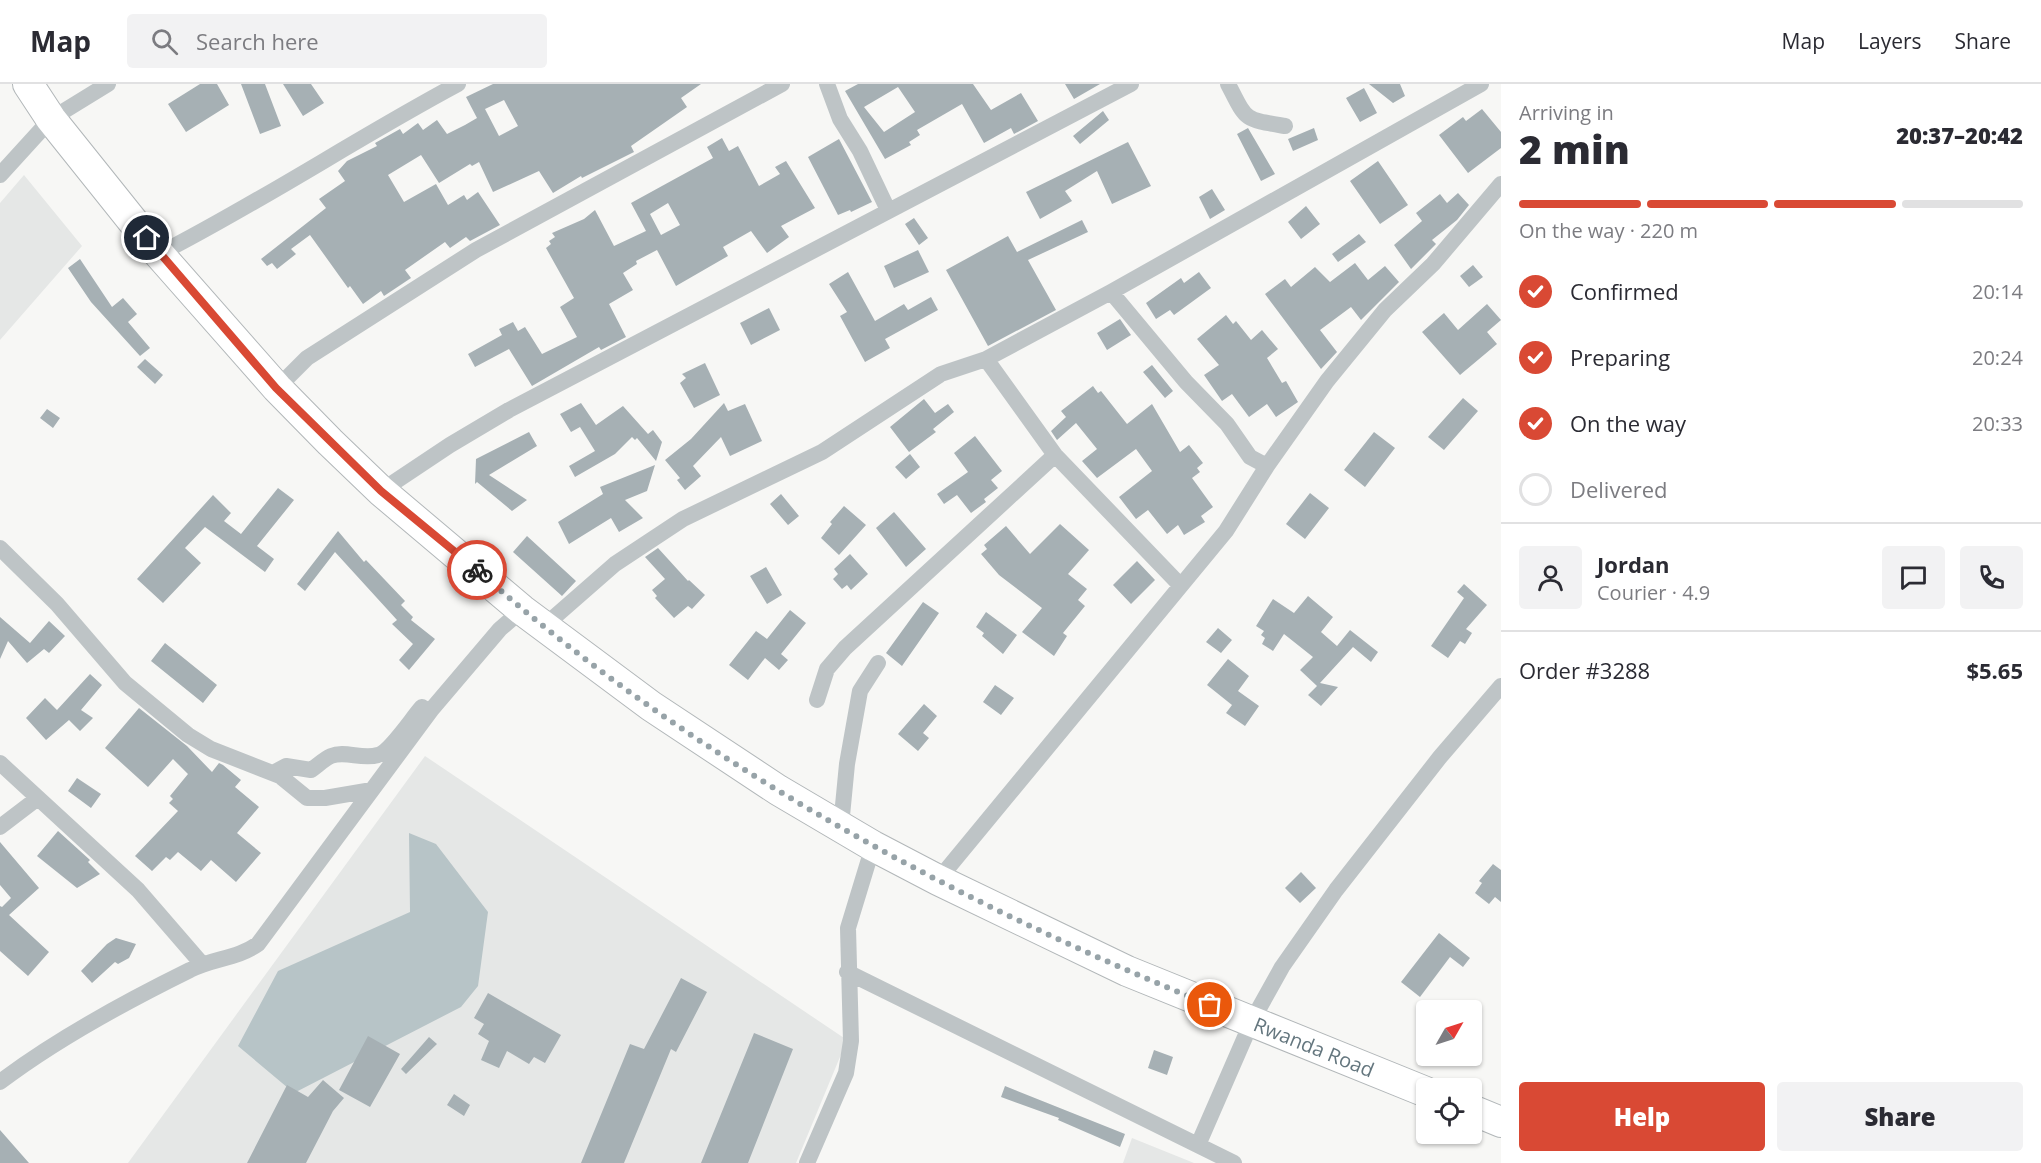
<!DOCTYPE html>
<html lang="en">
<head>
<meta charset="utf-8">
<style>
	body { margin:0; font-family:"Open Sans",sans-serif; background:#f2f2f3; color:#2b2b33; height:100vh; display:flex; flex-direction:column; font-size:22px; white-space:nowrap }
	* { box-sizing:border-box; margin:0 }
	p { font-size:20px; color:#7c7c81 }
	.icon { flex:none; width:33px; height:33px; fill:none; stroke:currentColor; stroke-width:2; stroke-linecap:round; stroke-linejoin:round }
	.map { position:relative; flex:1; overflow:hidden }
	.drawer { display:flex; flex-direction:column; background:#fff; width:540px }
	.drawer>* { flex:none }
	.needle { width:39px; rotate:51deg }
	.tools { position:absolute; left:1416px; top:916px; display:grid; gap:12px }
	.tools a { display:grid; place-items:center; width:66px; height:66px; border-radius:6px; background:#fff; box-shadow:0 2px 4px #0004; font-size:30px }
	.pin { position:absolute; display:grid; place-items:center; width:51px; height:51px; color:#fff; margin:-26px; border:3px solid #fff; border-radius:50%; box-shadow:0 2px 6px #0007 }
	.courier { position:absolute; display:grid; place-items:center; width:60px; height:60px; margin:-30px; border:4px solid #d94934; border-radius:50%; background:#fff; color:#222; box-shadow:0 2px 8px #0007 }
	.headline em { font-style:normal; font-weight:800 }
	.headline div { display:flex; flex-direction:column-reverse }
	.headline { display:flex; align-items:center; justify-content:space-between; height:102px; padding:0 18px }
	h1 { font-size:39px; font-weight:800; line-height:45px }
	.bar { display:grid; grid-template-columns:repeat(4,1fr); gap:9px 6px; align-content:center; height:72px; padding:0 18px }
	.bar i { height:8px; border-radius:4px; background:#e1e1e2 }
	.bar .selected { background:#d94934 }
	.bar p { grid-column:span 4 }
	.line { display:flex; align-items:center; gap:15px; padding:0 18px; border-top:2px solid #e1e1e2 }
	.line div { flex:1 }
	.round { display:grid; place-items:center; flex:none; width:63px; height:63px; border-radius:6px; background:#f2f2f3 }
	ol { padding:0 18px; list-style:none }
	li { display:flex; align-items:center; gap:18px; height:66px }
	li p { margin-inline-start:auto }
	li .icon { padding:6px; border-radius:50%; background:#d94934; color:#fff; stroke-width:4 }
	li:last-child { color:#7c7c81 }
	li i { width:33px; height:33px; border:3px solid #e1e1e2; border-radius:50% }
	.primary-button { display:flex; gap:12px; margin-top:auto; padding:12px 18px }
	.primary-button a { flex:1; height:69px; border-radius:6px; background:#d94934; color:#fff; font-size:24px; font-weight:800; line-height:69px; text-align:center }
	.primary-button a+a { background:#f2f2f3; color:#2b2b33 }
	header { display:flex; align-items:center; gap:36px; box-sizing:border-box; height:84px; padding:0 30px; background:#fff; border-bottom:2px solid #e1e1e2 }
	header strong { font-size:28px }
	nav { display:flex; gap:33px; margin-inline-start:auto; font-size:21px }
	.search { width:420px; height:54px; background:#f2f2f3; display:flex; align-items:center; gap:15px; box-sizing:border-box; padding:0 21px; border-radius:6px; color:#7c7c81; font-size:22px }
	main { display:flex; flex:1; min-height:0 }
	.map>svg:first-child { display:block }
</style>
</head>
<body>
<header>
<strong>Map</strong>
<div class="search"><svg class="icon" aria-label="search" viewBox="0 0 24 24"><circle cx="10" cy="10" r="6"/><path d="M15 15l6 6"/></svg>Search here</div>
<nav><a>Map</a><a>Layers</a><a>Share</a></nav>
</header>
<main>
<div class="map">
<svg width="1501" height="1079" viewBox="0 0 1501 1079">
	<rect width="100%" height="100%" fill="#f7f7f5"/>
	<!-- built -->
	<path fill="#e5e7e6" d="M24,91l58,71 -82,94v-137z
		M425,672l422,284 -51,123h-668z
		M1132,1054l62,25h-71z"/>
	<!-- water -->
	<path fill="#b7c4c7" d="M409,749l27,11 52,68 -10,74 -17,21 -167,86 -56,-47 40,-75 132,-59z"/>
	<!-- building -->
	<path fill="#a6b0b4" fill-rule="evenodd" d="M200,0h17l12,21 -43,27 -18,-28z
		M241,0h24l16,42 -21,8z
		M283,0h28l13,19 -21,13z
		M493,0h208l-20,14 6,9 -56,39 3,6 -52,26 -1,-2 -28,17 -14,-22 -46,21 -14,-30 -7,4 -2,-2 -31,19 -18,-28 -33,20 16,27 32,-18 12,21 16,-10 3,5 11,-8 22,33 -30,16 -4,-4 -16,11 -5,-6 -40,28 6,8 -27,18 -3,-5 -18,13 -13,-18 -2,2 -38,-53 -19,14 5,5 -19,15 -5,-6 -5,3 -6,-7 65,-51 -7,-9 26,-18 -7,-10 9,-10 30,-15 -2,-3 25,-14 3,5 15,-11 5,7 14,-10 10,14 18,-9 12,-7 -11,-21zM504,16l14,26 -19,10 -14,-27z
		M858,0h115l18,26 30,-17 17,28 -24,13 -3,-6 -27,15 -22,-39 -45,26 3,5 -11,7 2,3 -26,14 -40,-68zM898,3l17,25 -31,20 -20,-25z
		M1065,0h35l-26,15z
		M1369,0h31l5,12 -12,7z
		M1364,4l13,25 -17,9 -14,-24z
		M1482,25l19,23v16l-33,25 -29,-38 24,-18 3,4z
		M1103,27l6,9 -29,24 -7,-8z
		M1248,44l27,46 -14,7 -24,-47z
		M1314,44l4,12 -25,11 -5,-12z
		M722,54l7,13 9,-5 21,40 21,-12 -5,-7 11,-6 29,47 -34,18 8,11 -22,16 -16,-22 -28,16 5,9 -52,30 -19,-36 -21,11 1,3 -14,9 10,17 -24,14 17,33 -25,13 -2,-3 -67,39 -23,-37 -34,18 -7,-13 34,-19 -3,-6 14,-7 5,9 7,-4 17,27 35,-17 -17,-30 14,-9 -28,-50 5,-4 -2,-3 6,-4 -3,-4 32,-14 11,-9 19,36 32,-15 -15,-28 82,-45 -6,-11zM668,119l12,22 -19,10 -11,-21z
		M839,55l33,63 -21,10 -1,-2 -12,5 -30,-58z
		M1128,58l23,44 -39,18 -15,-33 -32,20 7,10 -32,18 -14,-27z
		M1378,77l30,44 -28,19 -30,-43z
		M1212,105l13,21 -15,9 -11,-22z
		M1458,109l11,12 -12,15 -25,20 4,4 -25,25 -17,-24 28,-24 -6,-8 24,-19 7,9z
		M1306,122l14,18 -19,15 -13,-17z
		M914,134l14,20 -9,7 -14,-21z
		M1082,136l6,12 -60,28 28,50 -68,36 -42,-76 62,-34 9,16z
		M1359,150l7,8 -28,20 -6,-8z
		M918,166l11,22 -35,16 -10,-22z
		M80,175l32,48 11,-9 14,16 -9,8 22,26 -10,8 -49,-54 -23,-34z
		M1355,179l13,17 17,-14 14,16 -38,38 -10,-13 -31,23 17,22 -16,17 -56,-75 20,-15 6,8 24,-20 15,15z
		M1473,181l10,12 -14,10 -9,-11z
		M848,188l27,49 29,-17 4,6 23,-13 7,13 -53,29 5,9 -25,14 -25,-46 7,-4 -18,-28z
		M1199,188l12,16 -37,27 -4,-5 -14,9 -10,-16 35,-25 3,5z
		M1487,220l14,16 -14,12 10,12 -37,31 -38,-43 22,-19 14,17z
		M769,224l11,22 -29,15 -11,-22z
		M1226,231l7,9 3,-3 15,19 11,-10 16,19 -11,9 15,25 4,-2 12,21 -22,15 -9,-13 -18,13 -17,-23 -10,7 -18,-26 15,-10 -22,-26z
		M1120,235l11,16 -24,15 -10,-17z
		M145,275l18,16 -8,9 -18,-17z
		M705,279l15,32 -26,13 -14,-25 6,-5 -4,-4z
		M1152,281l21,26 -8,7 -22,-26z
		M1093,302l5,7 3,-2 26,33 25,-20 28,48 9,-7 14,18 -6,5 3,4 -8,6 21,29 -12,9 4,6 -21,13 -6,-10 -11,9 -19,-24 -12,9 -17,-22 33,-26 -16,-22 -39,29 -15,-17 15,-12 -21,-26 -19,17 -6,-9 15,-14 -5,-6z
		M1463,314l15,13 -34,39 -16,-13z
		M924,315l11,14 13,-9 6,8 -21,17 3,3 -27,20 -19,-25z
		M581,319l15,22 27,-19 25,28 5,-4 9,12 -6,19 -19,-23 -2,2 -3,-3 -17,17 -40,23 -6,-11 26,-15 -15,-24 -9,5 -11,-18z
		M724,319l4,8 17,-7 17,37 -32,15 -9,-19 -28,29 8,10 -16,14 -8,-10 3,-2 -15,-18 26,-21z
		M47,325l13,9 -7,10 -13,-10z
		M529,348l8,14 -48,29 38,25 -15,11 -35,-29 -2,2 1,-25z
		M1374,348l21,16 -30,39 -21,-17z
		M975,352l27,35 -11,9 7,8 -14,11 2,3 -15,11 -14,-18 -13,9 -7,-10 31,-22 -14,-19z
		M910,370l10,13 -14,12 -11,-12z
		M655,381l-8,26 -22,9 18,18 -24,14 -8,-14 -42,26 -11,-22 45,-28 -3,-7z
		M278,404l16,12 -37,46 17,13 -9,13 -60,-45 -20,21 16,15 -38,40 -26,-24 76,-84 18,18 -7,8 17,13z
		M1310,409l19,15 -24,31 -19,-15z
		M781,410l18,22 -11,9 -18,-21z
		M844,422l22,19 -27,30 -18,-17 11,-14 -2,-2z
		M894,428l32,37 -20,18 -30,-39z
		M1060,440l29,26 -21,24 19,15 -9,11 7,6 -22,27 4,3 -13,20 -32,-24 20,-24 -43,-33 -18,-21 6,-5 -3,-4 22,-19 24,28z
		M338,447l26,31 2,-2 39,41 -4,4 12,12 -2,3 24,19 -26,31 -10,-10 14,-16 -21,-20 5,-4 -62,-68 -30,39 -8,-7z
		M527,452l49,45 -14,15 -49,-44z
		M658,464l30,33 1,-1 16,15 -13,14 -4,-3 -14,12 -19,-20 2,-2 -5,-6 13,-11 -20,-22z
		M850,470l18,20 -17,16 -4,-5 -5,4 -9,-10 5,-5 -4,-5z
		M1137,477l18,19 -24,24 -18,-19z
		M766,483l16,28 -15,9 -17,-28z
		M1464,500l23,21 -21,24 6,4 -7,11 -5,-3 -12,17 -17,-12 33,-48 -7,-6z
		M1308,512l25,21 -12,15 16,14 13,-16 28,22 -7,10 -18,-15 -33,36 18,4 -17,19 -13,-11 9,-9 -17,-16 13,-13 -29,-23 -11,17 -11,-7 3,-6 -4,-3 3,-4 -8,-5 17,-27 21,14z
		M923,518l16,11 -37,53 -16,-13z
		M790,526l16,13 -25,31 7,6 -9,10 -14,-12 -17,22 -19,-15 27,-34 11,8z
		M986,528l31,23 -14,19 -21,-18 2,-3 -8,-6z
		M0,533l30,26 19,-22 16,15 -16,17 -5,-4 -17,14 -19,-22 -8,18z
		M1218,544l14,12 -11,13 -15,-11z
		M165,559l52,42 -14,18 -52,-42z
		M1228,575l21,17 -11,15 21,15 -14,20 -19,-13 6,-8 -25,-20z
		M90,590l12,11 -21,25 12,8 -13,13 -11,-11 -23,20 -20,-22 19,-20 12,12z
		M995,601l19,13 -13,17 -18,-13z
		M924,620l13,12 -14,17 6,5 -11,13 -20,-17z
		M139,624l48,38 25,26 7,-9 4,2 18,15 -6,7 24,20 -22,26 24,20 -25,29 -25,-22 -10,11 -23,-19 -8,8 -4,-3 -14,14 -17,-15 43,-45 -9,-8 4,-4 -3,-3 18,-22 -15,-15 -25,28 -43,-39z
		M77,694l24,16 -10,14 -23,-17z
		M58,747l32,29 -2,2 12,12 -23,14 -40,-32z
		M0,758l39,46 -30,27 40,37 -21,24 -28,-25v-45l2,1 9,-9 -11,-13z
		M1493,780l8,6v32l-6,-5 -6,7 -14,-11 7,-10 -3,-2z
		M1301,788l15,16 -16,15 -15,-15z
		M1439,849l31,25 -7,9 -13,-10 -30,40 -19,-15z
		M116,854l20,6 -7,14 -11,6 -3,-2 -23,21 -11,-12 26,-27z
		M681,894l26,14 -31,60 -5,-3 -47,114h-43l49,-119 14,5z
		M488,909l73,42 -16,28 -11,-6 -5,7 -22,-13 -8,17 -18,-8 8,-19 -11,-7 6,-10 -10,-6z
		M754,949l39,16 -45,114h-47z
		M368,952l32,18 -30,53 -31,-17z
		M429,953l8,7 -31,30 -5,-5z
		M1154,966l19,7 -6,18 -19,-7z
		M323,996l21,18 -11,13 -27,52h-59l40,-78 21,12z
		M1005,1002l120,48 -5,13 -62,-27 1,-2 -58,-21z
		M454,1010l16,11 -6,11 -17,-11z
		M0,1046l29,33h-29z"/>
	<g fill="none" stroke-linecap="round" stroke-linejoin="round">
		<defs>
			<path id="highway" d="M28,0l23,35 108,135 118,134 53,54 51,49 141,119 129,96 127,84 95,56 65,34 189,91 299,121
				M1472,1026l29,12"/>
		</defs>
		<!-- highway casing -->
		<use href="#highway" stroke="#b2b7b9" stroke-width="32"/>
		<!-- street -->
		<path stroke="#bec4c6" stroke-width="16" d="M827,0l13,35 20,32 28,59
			M1228,0c19,37 15,35 57,42
			M0,91l51,-56 57,-35
			M159,170c102,-52 198,-116 299,-170
			M1111,208l75,90 41,42 23,33 17,9
			M986,275l69,96 125,130
			M277,304l30,-30 169,-108 306,-166
			M381,407l69,-46 59,-35 622,-326
			M0,464l57,56 68,79 63,52 23,14 69,27 27,22h18l47,-8
			M543,543l72,-63 68,-45 139,-67 119,-78 45,-15 125,-67 370,-208
			M817,616l10,-31 18,-21 210,-193
			M0,679l138,127 64,74
			M273,689l13,-7 25,4c6,-4 13,-11 20,-14 14,-6 31,4 47,-1 12,-3 34,-37 44,-48
			M841,742l6,-62 13,-73 18,-28
			M0,743l38,-29
			M938,796l288,-349 41,-65 60,-85 58,-71 48,-46 68,-80
			M847,888l387,191
			M0,998c58,-44 125,-80 190,-112 23,-12 47,-11 68,-26l174,-235 68,-80 22,-19
			M1198,1061l54,-124 30,-54 54,-77 104,-133 61,-71
			M807,1079l39,-90 5,-32 -3,-113 25,-82"/>
		<!-- highway -->
		<use href="#highway" stroke="#fff" stroke-width="30"/>
	</g>
	<g fill="none" stroke-linecap="round" stroke-linejoin="round">
		<!-- done -->
		<path stroke="#97a3a8" stroke-width="6" stroke-dasharray="0 10.8" d="M477,486c213,189 470,328 733,435"/>
		<!-- route -->
		<path stroke="#d94934" stroke-width="8" d="M147,154l129,150 105,103 96,79"/>
	</g>
	<g text-anchor="middle" dominant-baseline="central" stroke-width="6" stroke-linejoin="round" paint-order="stroke">
		<!-- street labels -->
		<g font-size="20" fill="#64767e" stroke="#fff">
			<text transform="translate(1314 963) rotate(22)">Rwanda Road</text>
		</g>
	</g>
</svg>
<div class="tools">
<a><svg class="needle" viewBox="-14 -14 28 28"><path d="M0-13l5 13h-10z" fill="#e53935"/><path d="M0 13l5-13h-10z" fill="#7c7c81"/></svg></a>
<a><svg class="icon" aria-label="locate" viewBox="0 0 24 24"><circle cx="12" cy="12" r="6"/><path d="M12 2v4M12 18v4M2 12h4M18 12h4"/></svg></a>
</div>
<div class="pin" style="left:1210px;top:921px;background:#ea580c"><svg class="icon" aria-label="bag" viewBox="0 0 24 24"><path d="M5 8h14l-1 12H6zM9 8a3 3 0 0 1 6 0"/></svg></div>
<div class="pin" style="left:147px;top:154px;background:#1f2937"><svg class="icon" aria-label="home" viewBox="0 0 24 24"><path d="M3 11l9-7 9 7M6 9v11h12V9"/></svg></div>
<div class="courier" style="left:477px;top:486px"><svg class="icon" aria-label="bike" viewBox="0 0 24 24"><circle cx="6" cy="16" r="4"/><circle cx="18" cy="16" r="4"/><path d="M6 16l4-8h5l3 8M10 8l3 8H6M13 5h3"/></svg></div>
</div>
<section class="drawer">
<div class="headline"><div><h1>2 min</h1><p>Arriving in</p></div><em>20:37–20:42</em></div>
<div class="bar"><i class="selected"></i><i class="selected"></i><i class="selected"></i><i></i><p>On the way · 220 m</p></div>
<ol>
<li><svg class="icon" aria-label="check" viewBox="0 0 24 24"><path d="M5 12l5 5 9-10"/></svg>Confirmed<p>20:14</p></li>
<li><svg class="icon" aria-label="check" viewBox="0 0 24 24"><path d="M5 12l5 5 9-10"/></svg>Preparing<p>20:24</p></li>
<li><svg class="icon" aria-label="check" viewBox="0 0 24 24"><path d="M5 12l5 5 9-10"/></svg>On the way<p>20:33</p></li>
<li><i></i>Delivered</li>
</ol>
<div class="line" style="height:108px"><a class="round"><svg class="icon" aria-label="person" viewBox="0 0 24 24"><circle cx="12" cy="8" r="4"/><path d="M4 21q1-7 8-7t8 7"/></svg></a><div><b>Jordan</b><p>Courier · 4.9</p></div><a class="round"><svg class="icon" aria-label="chat" viewBox="0 0 24 24"><path d="M4 5h16v11H9l-5 4z"/></svg></a><a class="round"><svg class="icon" aria-label="phone" viewBox="0 0 24 24"><path d="M5 4h4l2 5-3 2q2 4 5 5l2-3 5 2v4C11 20 4 13 5 4z"/></svg></a></div>
<div class="line" style="height:78px"><div>Order #3288</div><b>$5.65</b></div>
<div class="primary-button"><a>Help</a><a>Share</a></div>
</section>
</main>
</body>
</html>
